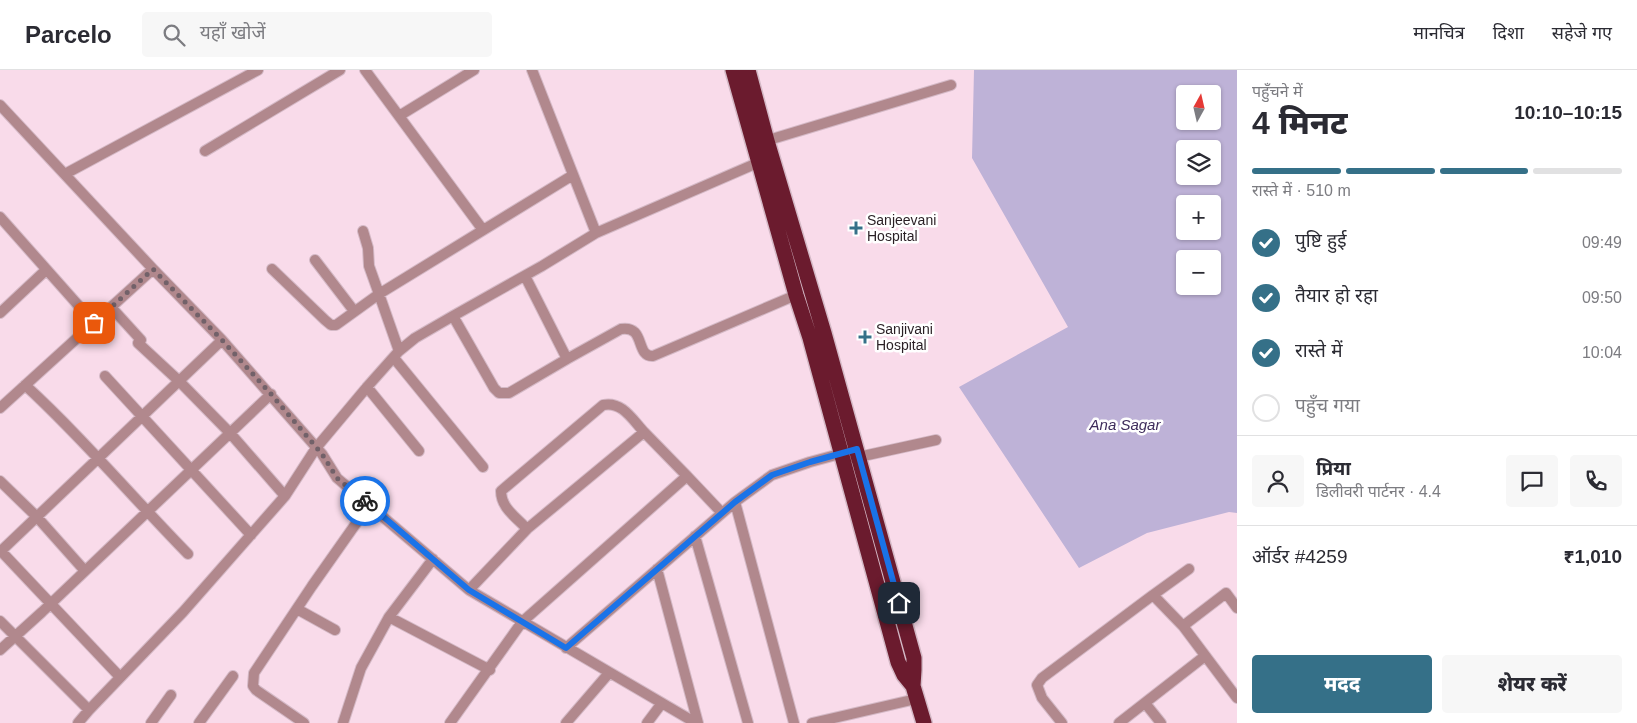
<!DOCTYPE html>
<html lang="hi">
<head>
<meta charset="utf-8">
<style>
	body { margin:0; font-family:Helvetica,"Noto Sans Devanagari",sans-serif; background:#f7f7f7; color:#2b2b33; height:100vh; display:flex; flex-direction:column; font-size:19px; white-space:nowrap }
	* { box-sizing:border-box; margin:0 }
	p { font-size:16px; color:#7c7c81 }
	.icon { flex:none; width:28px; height:28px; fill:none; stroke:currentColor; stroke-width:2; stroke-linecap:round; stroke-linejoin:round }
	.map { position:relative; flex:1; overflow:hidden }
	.sheet { display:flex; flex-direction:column; background:#fff; width:400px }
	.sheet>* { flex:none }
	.needle { width:32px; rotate:8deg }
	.buttons { position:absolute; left:1176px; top:15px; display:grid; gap:10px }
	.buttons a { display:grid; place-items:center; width:45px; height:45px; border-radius:5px; background:#fff; box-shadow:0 1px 4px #0004; font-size:25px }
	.pin { position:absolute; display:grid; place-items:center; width:42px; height:42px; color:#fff; margin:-21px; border-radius:10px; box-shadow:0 2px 8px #0006 }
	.courier { position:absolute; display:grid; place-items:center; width:50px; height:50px; margin:-25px; border:4px solid #1a73e8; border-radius:50%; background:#fff; color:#222; box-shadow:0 1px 6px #0007 }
	.summary em { font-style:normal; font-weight:800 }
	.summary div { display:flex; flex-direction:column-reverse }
	.summary { display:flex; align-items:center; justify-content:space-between; height:85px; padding:0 15px }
	h1 { font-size:32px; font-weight:800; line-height:38px }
	.bar { display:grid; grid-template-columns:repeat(4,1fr); gap:8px 5px; align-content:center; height:60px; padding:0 15px }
	.bar i { height:6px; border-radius:4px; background:#e1e1e2 }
	.bar .selected { background:#357088 }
	.bar p { grid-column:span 4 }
	.line { display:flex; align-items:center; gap:12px; padding:0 15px; border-top:1px solid #e1e1e2 }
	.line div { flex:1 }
	.round { display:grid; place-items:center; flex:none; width:52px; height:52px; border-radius:5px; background:#f7f7f7 }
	ol { padding:0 15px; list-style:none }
	li { display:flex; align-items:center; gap:15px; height:55px }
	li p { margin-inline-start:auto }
	li .icon { padding:5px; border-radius:50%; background:#357088; color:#fff; stroke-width:4 }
	li:last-child { color:#7c7c81 }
	li i { width:28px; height:28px; border:2px solid #e1e1e2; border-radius:50% }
	.button { display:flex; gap:10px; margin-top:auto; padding:10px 15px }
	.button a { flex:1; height:58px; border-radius:5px; background:#357088; color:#fff; font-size:20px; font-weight:800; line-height:58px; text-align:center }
	.button a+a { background:#f7f7f7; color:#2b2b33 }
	header { display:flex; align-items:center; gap:30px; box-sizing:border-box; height:70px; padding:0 25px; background:#fff; border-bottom:1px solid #e1e1e2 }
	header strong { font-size:24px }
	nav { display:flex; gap:28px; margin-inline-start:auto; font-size:18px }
	.search { width:350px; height:45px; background:#f7f7f7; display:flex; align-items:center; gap:12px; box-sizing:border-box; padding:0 18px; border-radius:5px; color:#7c7c81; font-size:19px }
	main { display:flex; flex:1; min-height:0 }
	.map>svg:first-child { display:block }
</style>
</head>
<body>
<header>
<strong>Parcelo</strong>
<div class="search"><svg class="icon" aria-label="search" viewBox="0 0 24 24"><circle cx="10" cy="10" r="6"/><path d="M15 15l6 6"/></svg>यहाँ खोजें</div>
<nav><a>मानचित्र</a><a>दिशा</a><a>सहेजे गए</a></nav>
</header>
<main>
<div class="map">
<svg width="1237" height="653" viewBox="0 0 1237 653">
	<rect width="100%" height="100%" fill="#f9dbea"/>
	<!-- water -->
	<path fill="#beb2d7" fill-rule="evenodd" d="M974,0h263v443l-8,-1 -82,21 -68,35 -120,-181 109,-60 -96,-169zM1185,24h27v27h-27zM1185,79h27v27h-27zM1185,134h27v27h-27zM1185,189h27v27h-27z"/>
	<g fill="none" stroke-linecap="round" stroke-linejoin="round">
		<defs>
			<path id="street" d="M365,0l118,160
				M532,0l64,163
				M0,35l153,164 69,71 100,114 15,24 132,112 227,133
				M399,46l75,-46
				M762,72l189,-57
				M205,81l135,-81
				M65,104l193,-104
				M0,147l94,106
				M315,190l39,51
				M272,199l53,51 6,5h5l43,-31 -10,-28 -1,-18 -5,-17
				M525,206l42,83 54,-30c25,-4 14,28 32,27l143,-61
				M111,237l30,33
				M0,243l46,-43
				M453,246l41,72 5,5h10l58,-34
				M138,273l41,38 51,52 55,63
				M399,281l-20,-57 194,-119
				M394,288l89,109
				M105,306l146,159
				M25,315c58,53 108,113 163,169
				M367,317l52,64
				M0,338l153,-139
				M854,388l82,-18
				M0,411l37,36 48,54
				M735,432l37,-27 38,-13 37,-10
				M527,459c-11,-12 -26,-21 -26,-38l102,-86c19,-4 29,14 41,27
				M695,466l53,187
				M0,480l120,127
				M0,482l222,-212
				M657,499l41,154
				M469,520l58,-61 117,-97 43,44
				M1153,525l36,-26
				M297,539l38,21
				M389,547l101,53
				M0,551l89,89
				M1183,556l43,-33 11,15
				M566,578l169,-146 59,221
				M0,580l42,-38 229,-218
				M1145,633l16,20
				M78,653l11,-13 94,-98 102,-116 31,-48 51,-61 32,-36 16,-13 38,-22 89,-50 54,-33 168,-73
				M151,653l20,-28
				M199,653l34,-47
				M304,653l-48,-33 -3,-4 1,-13 58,-87 57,-81
				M343,653l18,-55 28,-51 44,-58
				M450,653l72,-101 165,-146 35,37
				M566,653l43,-50
				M647,653l15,-20
				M812,653l104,-24
				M1062,653l-20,-25 -5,-13 5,-7 111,-83 30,31 54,72
				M1119,653l86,-67"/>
			<path id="highway" d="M733,0l63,225 14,43 88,324 6,13 9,11 11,37
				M748,0l19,71 57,192 90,325v12l-1,16"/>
		</defs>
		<!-- street casing -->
		<use href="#street" stroke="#d4b9c6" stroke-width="12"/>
		<!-- highway casing -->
		<use href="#highway" stroke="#d4b9c6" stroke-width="18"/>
		<!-- street -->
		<use href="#street" stroke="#b1888d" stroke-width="10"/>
		<!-- highway -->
		<use href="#highway" stroke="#6b1b2e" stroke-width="15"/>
	</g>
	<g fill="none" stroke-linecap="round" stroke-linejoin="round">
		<!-- done -->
		<path stroke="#726169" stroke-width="5" stroke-dasharray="0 9" d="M94,253l59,-54 69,71 49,54 51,60 15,24 28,23"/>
		<!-- route -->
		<path stroke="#1a73e8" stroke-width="6" d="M365,431l104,89 97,58 169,-146 37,-27 38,-13 47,-13 42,154"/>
	</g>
	<!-- markers -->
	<g fill="#357088" stroke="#fff" stroke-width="2">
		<path d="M853.5 150.5h5v5h5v5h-5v5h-5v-5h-5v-5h5z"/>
		<path d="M862.5 259.5h5v5h5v5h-5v5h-5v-5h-5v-5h5z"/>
	</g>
	<g text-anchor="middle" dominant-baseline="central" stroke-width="5" stroke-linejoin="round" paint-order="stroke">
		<!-- poi labels -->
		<g font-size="14" fill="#291f24" stroke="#fff" text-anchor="start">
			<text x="867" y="150">Sanjeevani<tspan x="867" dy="16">Hospital</tspan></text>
			<text x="876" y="259">Sanjivani<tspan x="876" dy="16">Hospital</tspan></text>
		</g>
		<!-- water labels -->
		<g font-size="15" font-style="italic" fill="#3e2c5b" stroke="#fff">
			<text x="1125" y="354">Ana Sagar</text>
		</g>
	</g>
</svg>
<div class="buttons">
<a><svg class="needle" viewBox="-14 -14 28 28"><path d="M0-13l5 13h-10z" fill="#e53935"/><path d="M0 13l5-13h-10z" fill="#7c7c81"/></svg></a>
<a><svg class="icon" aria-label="layers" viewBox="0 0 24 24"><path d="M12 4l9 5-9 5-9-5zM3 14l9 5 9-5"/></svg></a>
<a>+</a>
<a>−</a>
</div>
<div class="pin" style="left:94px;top:253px;background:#ea580c"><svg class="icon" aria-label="bag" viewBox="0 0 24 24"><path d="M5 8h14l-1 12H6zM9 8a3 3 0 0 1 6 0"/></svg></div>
<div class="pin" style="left:899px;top:533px;background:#1f2937"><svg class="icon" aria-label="home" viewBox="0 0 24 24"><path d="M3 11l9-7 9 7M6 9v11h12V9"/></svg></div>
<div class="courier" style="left:365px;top:431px"><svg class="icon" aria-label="bike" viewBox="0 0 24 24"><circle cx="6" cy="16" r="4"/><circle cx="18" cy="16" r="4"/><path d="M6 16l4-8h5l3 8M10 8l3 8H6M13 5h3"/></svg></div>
</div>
<section class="sheet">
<div class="summary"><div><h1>4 मिनट</h1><p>पहुँचने में</p></div><em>10:10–10:15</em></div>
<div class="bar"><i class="selected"></i><i class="selected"></i><i class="selected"></i><i></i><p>रास्ते में · 510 m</p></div>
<ol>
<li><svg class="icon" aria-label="check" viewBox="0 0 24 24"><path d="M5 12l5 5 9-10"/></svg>पुष्टि हुई<p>09:49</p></li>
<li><svg class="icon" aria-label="check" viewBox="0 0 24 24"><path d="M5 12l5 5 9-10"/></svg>तैयार हो रहा<p>09:50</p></li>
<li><svg class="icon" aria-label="check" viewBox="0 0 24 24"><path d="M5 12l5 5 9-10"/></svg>रास्ते में<p>10:04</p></li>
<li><i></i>पहुँच गया</li>
</ol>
<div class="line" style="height:90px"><a class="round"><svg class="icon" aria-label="person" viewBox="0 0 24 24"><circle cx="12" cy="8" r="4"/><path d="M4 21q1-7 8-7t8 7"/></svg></a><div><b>प्रिया</b><p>डिलीवरी पार्टनर · 4.4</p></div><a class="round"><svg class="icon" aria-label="chat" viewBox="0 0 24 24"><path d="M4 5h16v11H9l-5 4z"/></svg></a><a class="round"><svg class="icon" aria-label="phone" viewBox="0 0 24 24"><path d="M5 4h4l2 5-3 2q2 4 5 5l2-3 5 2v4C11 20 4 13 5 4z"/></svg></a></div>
<div class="line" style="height:65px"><div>ऑर्डर #4259</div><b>₹1,010</b></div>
<div class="button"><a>मदद</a><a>शेयर करें</a></div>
</section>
</main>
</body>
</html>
